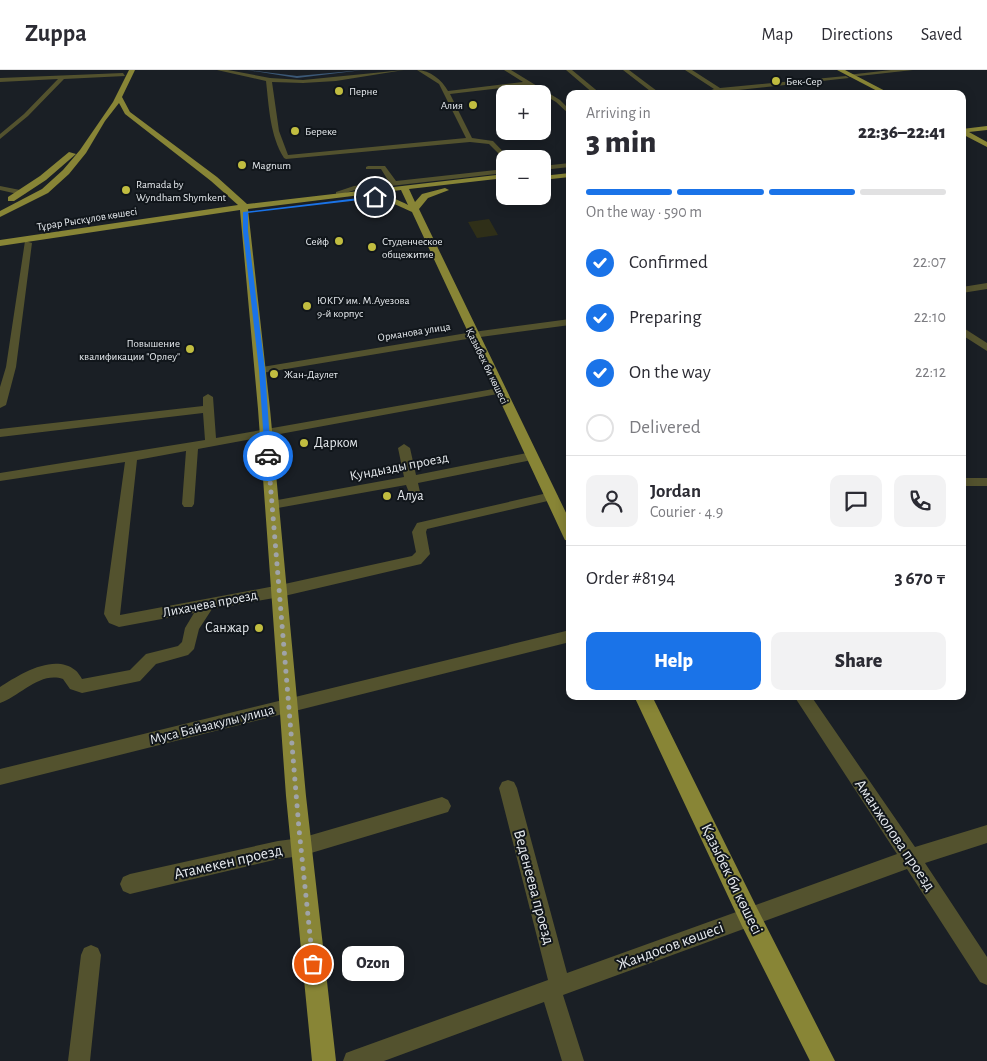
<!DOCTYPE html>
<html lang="en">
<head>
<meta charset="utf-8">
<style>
	body { margin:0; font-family:"Alegreya Sans",sans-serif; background:#f2f2f3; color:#2b2b33; height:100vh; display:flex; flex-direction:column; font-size:19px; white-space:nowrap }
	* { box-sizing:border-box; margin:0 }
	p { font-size:16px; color:#7c7c81 }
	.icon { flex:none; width:28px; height:28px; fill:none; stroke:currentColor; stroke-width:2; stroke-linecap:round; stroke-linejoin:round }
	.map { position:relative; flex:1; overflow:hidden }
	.panel { position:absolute; left:566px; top:20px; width:400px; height:610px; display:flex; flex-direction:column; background:#fff; border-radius:10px; box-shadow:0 2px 12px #0003 }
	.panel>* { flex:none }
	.controls { position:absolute; left:496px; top:15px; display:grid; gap:10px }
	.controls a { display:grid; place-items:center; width:55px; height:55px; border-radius:10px; background:#fff; box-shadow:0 2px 12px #0003; font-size:25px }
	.pin { position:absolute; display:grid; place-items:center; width:42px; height:42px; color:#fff; margin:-21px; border:2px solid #fff; border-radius:50%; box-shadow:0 1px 5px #0007 }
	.courier { position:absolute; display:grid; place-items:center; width:50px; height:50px; margin:-25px; border:4px solid #1a73e8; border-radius:50%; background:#fff; color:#222; box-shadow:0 1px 6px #0007 }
	.bubble { position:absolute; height:35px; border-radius:10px; background:#fff; box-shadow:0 2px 12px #0003; font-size:16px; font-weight:800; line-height:35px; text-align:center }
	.head em { font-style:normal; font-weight:800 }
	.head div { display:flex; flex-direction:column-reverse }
	.head { display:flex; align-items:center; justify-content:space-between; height:85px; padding:0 20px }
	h1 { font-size:32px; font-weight:800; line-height:38px }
	.bar { display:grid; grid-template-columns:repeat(4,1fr); gap:8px 5px; align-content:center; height:60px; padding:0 20px }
	.bar i { height:6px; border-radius:4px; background:#e1e1e2 }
	.bar .selected { background:#1a73e8 }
	.bar p { grid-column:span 4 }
	.line { display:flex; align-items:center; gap:12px; padding:0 20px; border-top:1px solid #e1e1e2 }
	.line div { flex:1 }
	.round { display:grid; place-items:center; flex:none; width:52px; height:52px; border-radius:10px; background:#f2f2f3 }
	ol { padding:0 20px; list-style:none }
	li { display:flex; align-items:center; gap:15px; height:55px }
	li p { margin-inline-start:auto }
	li .icon { padding:5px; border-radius:50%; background:#1a73e8; color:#fff; stroke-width:4 }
	li:last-child { color:#7c7c81 }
	li i { width:28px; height:28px; border:2px solid #e1e1e2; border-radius:50% }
	.cta { display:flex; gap:10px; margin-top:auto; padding:10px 20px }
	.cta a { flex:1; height:58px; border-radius:10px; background:#1a73e8; color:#fff; font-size:20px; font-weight:800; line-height:58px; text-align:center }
	.cta a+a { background:#f2f2f3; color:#2b2b33 }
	header { display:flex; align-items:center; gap:30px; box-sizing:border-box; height:70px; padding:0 25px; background:#fff; border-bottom:1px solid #e1e1e2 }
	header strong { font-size:24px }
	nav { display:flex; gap:28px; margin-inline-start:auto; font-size:18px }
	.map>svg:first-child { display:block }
</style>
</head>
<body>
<header>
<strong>Zuppa</strong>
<nav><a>Map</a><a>Directions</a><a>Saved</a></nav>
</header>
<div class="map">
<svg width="987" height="991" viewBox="0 0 987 991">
	<rect width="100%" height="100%" fill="#1a1f25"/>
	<!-- green -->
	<path fill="#2f2f18" d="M489,149l9,16 -21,3 -9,-16z"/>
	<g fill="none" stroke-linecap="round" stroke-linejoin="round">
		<!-- canal -->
		<path fill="#3c5977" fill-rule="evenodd" d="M247,0l50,6 66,-6 -66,8z"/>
		<!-- minor -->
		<path fill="#53522e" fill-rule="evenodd" d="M217,0h11l42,8 33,2 101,-10 -68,11 -33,2 -31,-1 7,49 9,24 178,-17 -27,-54 -22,-14c13,0 25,10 31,21l75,-9 -19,-12h7l49,30 10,10v5l-14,-13 -29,-17 -77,9 22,44 21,3 17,18h-5v1l-16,-16 -19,-2 -184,17 -2,-1c-14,-22 -15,-51 -18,-77z
			M566,0h6l29,24h-7z
			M623,0h6l32,24h-7z
			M685,0h7l28,18 126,-12 3,2 -148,16 13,-5z
			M891,0h22l-63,7 -3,-2z
			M123,3l2,3 -61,3 -36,37 -28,23v-5l24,-20 34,-35 -58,3v-4z
			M570,93v4l-28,3v-4z
			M368,96h17l11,15 109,-12v4l-150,17 -19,6v-4l18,-6 35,-4 -8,-13h-15v-2z
			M0,116l25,5 1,2 -4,2 -22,-5z
			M25,171l7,2 -16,124 -10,38 -6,3v-21l6,-20z
			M987,213v6l-25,4v-6z
			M570,249v6l-97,13 -211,35 -5,-3 5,-3 211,-35z
			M962,257l25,16v8l-25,-16z
			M499,318l5,3 -1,2 -305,56 -4,55 -2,3h-8l-2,-3 4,-53 -49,9 -17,155 160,-30 132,-29 4,-4 -4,-20 5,-9 135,-31 6,4 -6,4 -125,29 -1,3 4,22 -9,10 -141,33 -68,12 -13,20 -5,20 -6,6 -32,9 -16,17 -58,12 -12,-4 -7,-10c-23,-8 -43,17 -63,24v-16c19,-12 53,-34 75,-17 3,2 5,6 7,9l48,-9 16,-16 32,-8 4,-4 3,-14 9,-15 -75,14 -10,-4 -5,-9 21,-152 -125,19v-8l205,-33 -2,-27 -203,24v-8l203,-23v-9l5,-3 5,3 3,41z
			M404,374l6,4 6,27 116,-23 6,4 -6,4 -114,23 2,9 -6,4 -4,-1 -4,-10 -134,24 -4,-1 -2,-3 2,-3 4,-1 132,-24 -6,-29z
			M962,408h25v8h-25z
			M570,560v12l-570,143v-16z
			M794,626h17l104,151 72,-22v18l-62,20 62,94v28l-7,-3 -73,-113 -344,126 21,66h-22l-18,-59 -160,59h-41l3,-8 8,-3 194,-70 -49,-192 3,-6 6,-2 6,2 3,6 50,185 330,-119z
			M442,727l6,3 3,6 -3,6 -147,44 -23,3 -148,35 -7,-3 -3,-7 3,-7 7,-3 148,-33 23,-3z
			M91,875l7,3 3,7 -11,106h-22l13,-106 3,-7z"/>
		<!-- major -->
		<path fill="#888536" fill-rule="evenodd" d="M129,0h6l-13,27 8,15 87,65 30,27 258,-30v4l-96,11 6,13 7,-8 23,-6 4,2 -21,8 -9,11 151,312v20l-5,-1 -2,-4 -151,-324 -22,-10 -19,-2 -4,-2c11,-7 30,1 41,7l-7,-15 -153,19 22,200 36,387 30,265h-24l-26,-265 -28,-387 -18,-199 -240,36v-6l238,-35 -27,-24 -86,-67 -6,-11 -14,18 -19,32 -17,21 -21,19 -48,24v-6l42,-22 21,-19 17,-20 33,-48z
			M837,0h8l46,24h-8z
			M987,56v4l-18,2 18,10v5l-25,-13v-5z
			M69,82l7,2 -30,26 -32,21h-6v-4l32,-21z
			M570,103v4l-28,3v-4z
			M634,626h18l106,214 77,151h-25l-68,-135z"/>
	</g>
	<!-- route -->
	<path fill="#1a73e8" d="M375,126l2,2 -129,15v18l17,139 6,86 -6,2 -6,-88 -16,-139v-19z"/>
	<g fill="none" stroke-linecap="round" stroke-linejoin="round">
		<!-- done -->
		<path stroke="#9fa3a8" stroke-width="5" stroke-dasharray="0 9" d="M268,386l31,373 14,135"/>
	</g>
	<!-- markers -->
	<g fill="#c1bd40" stroke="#11161b" stroke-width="2">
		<circle cx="776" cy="11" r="5"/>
		<circle cx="339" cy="21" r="5"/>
		<circle cx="473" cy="35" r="5"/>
		<circle cx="295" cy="61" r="5"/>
		<circle cx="242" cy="95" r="5"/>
		<circle cx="126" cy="120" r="5"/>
		<circle cx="339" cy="171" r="5"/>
		<circle cx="372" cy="177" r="5"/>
		<circle cx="307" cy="236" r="5"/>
		<circle cx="190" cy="279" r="5"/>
		<circle cx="274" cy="304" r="5"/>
		<circle cx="304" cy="373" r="5"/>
		<circle cx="387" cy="426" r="5"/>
		<circle cx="259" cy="558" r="5"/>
	</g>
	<g text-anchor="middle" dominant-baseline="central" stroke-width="4" stroke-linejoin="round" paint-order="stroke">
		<!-- far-poi labels -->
		<g font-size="11" fill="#e6eaee" stroke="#11161b" text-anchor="start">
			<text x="786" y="11">Бек-Сер</text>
			<text x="349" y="21">Перне</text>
			<text x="463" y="35" text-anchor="end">Алия</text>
			<text x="305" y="61">Береке</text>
			<text x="252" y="95">Magnum</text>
			<text x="136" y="114">Ramada by<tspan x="136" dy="13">Wyndham Shymkent</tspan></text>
			<text x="329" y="171" text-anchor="end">Сейф</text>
			<text x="382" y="171">Студенческое<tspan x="382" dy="13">общежитие</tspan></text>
			<text x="317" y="230">ЮКГУ им. М.Ауезова<tspan x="317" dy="13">9-й корпус</tspan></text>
			<text x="180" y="273" text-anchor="end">Повышение<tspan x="180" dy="13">квалификации "Орлеу"</tspan></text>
			<text x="284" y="304">Жан-Даулет</text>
		</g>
		<!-- far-street labels -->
		<g font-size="11" fill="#e6eaee" stroke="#11161b">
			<text transform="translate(87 149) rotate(-9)">Тұрар Рыскұлов көшесі</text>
			<text transform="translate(414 262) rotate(-9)">Орманова улица</text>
			<text transform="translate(487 296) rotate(64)">Қазыбек би көшесі</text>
		</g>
		<!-- poi labels -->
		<g font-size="14" fill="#e6eaee" stroke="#11161b" text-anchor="start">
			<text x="314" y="373">Дарком</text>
			<text x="397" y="426">Алуа</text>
			<text x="249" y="558" text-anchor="end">Санжар</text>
		</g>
		<!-- street labels -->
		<g font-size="14" fill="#e6eaee" stroke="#11161b">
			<text transform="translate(399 397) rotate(-11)">Кундызды проезд</text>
			<text transform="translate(210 534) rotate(-11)">Лихачева проезд</text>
			<text transform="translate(212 655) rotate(-14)">Муса Байзакулы улица</text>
		</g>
		<!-- near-street labels -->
		<g font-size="16" fill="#e6eaee" stroke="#11161b">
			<text transform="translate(895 765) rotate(56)">Аманжолова проезд</text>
			<text transform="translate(228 792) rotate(-13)">Атамекен проезд</text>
			<text transform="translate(732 809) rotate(64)">Қазыбек би көшесі</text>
			<text transform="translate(534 817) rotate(75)">Веденеева проезд</text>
			<text transform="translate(670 876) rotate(-20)">Жандосов көшесі</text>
		</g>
	</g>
</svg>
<div class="controls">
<a>+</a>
<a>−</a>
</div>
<div class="pin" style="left:313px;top:894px;background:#ea580c"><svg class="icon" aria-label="bag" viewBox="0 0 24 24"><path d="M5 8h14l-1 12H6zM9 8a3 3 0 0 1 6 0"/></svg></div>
<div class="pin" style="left:375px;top:127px;background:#1f2937"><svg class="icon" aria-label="home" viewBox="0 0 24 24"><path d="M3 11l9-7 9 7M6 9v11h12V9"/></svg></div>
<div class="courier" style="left:268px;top:386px"><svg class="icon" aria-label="car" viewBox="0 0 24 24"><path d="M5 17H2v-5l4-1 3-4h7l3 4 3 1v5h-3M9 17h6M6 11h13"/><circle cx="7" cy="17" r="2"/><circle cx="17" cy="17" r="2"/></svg></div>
<div class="bubble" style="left:342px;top:876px;width:62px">Ozon</div>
<section class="panel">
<div class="head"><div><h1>3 min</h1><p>Arriving in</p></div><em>22:36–22:41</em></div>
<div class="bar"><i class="selected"></i><i class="selected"></i><i class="selected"></i><i></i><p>On the way · 590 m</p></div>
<ol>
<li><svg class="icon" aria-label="check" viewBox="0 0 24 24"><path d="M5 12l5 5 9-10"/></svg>Confirmed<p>22:07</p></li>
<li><svg class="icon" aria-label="check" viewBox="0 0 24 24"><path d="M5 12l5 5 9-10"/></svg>Preparing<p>22:10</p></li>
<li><svg class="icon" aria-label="check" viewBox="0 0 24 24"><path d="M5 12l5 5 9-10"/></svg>On the way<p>22:12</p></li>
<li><i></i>Delivered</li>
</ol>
<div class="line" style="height:90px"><a class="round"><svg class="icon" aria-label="person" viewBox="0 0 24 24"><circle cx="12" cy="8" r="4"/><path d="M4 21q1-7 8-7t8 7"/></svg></a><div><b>Jordan</b><p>Courier · 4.9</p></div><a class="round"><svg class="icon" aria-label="chat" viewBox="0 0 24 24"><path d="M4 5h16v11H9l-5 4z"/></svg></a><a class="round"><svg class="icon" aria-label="phone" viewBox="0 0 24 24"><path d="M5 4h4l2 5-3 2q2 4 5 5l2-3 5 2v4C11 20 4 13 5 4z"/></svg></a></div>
<div class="line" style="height:65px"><div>Order #8194</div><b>3 670 ₸</b></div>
<div class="cta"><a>Help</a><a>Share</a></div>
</section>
</div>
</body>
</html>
